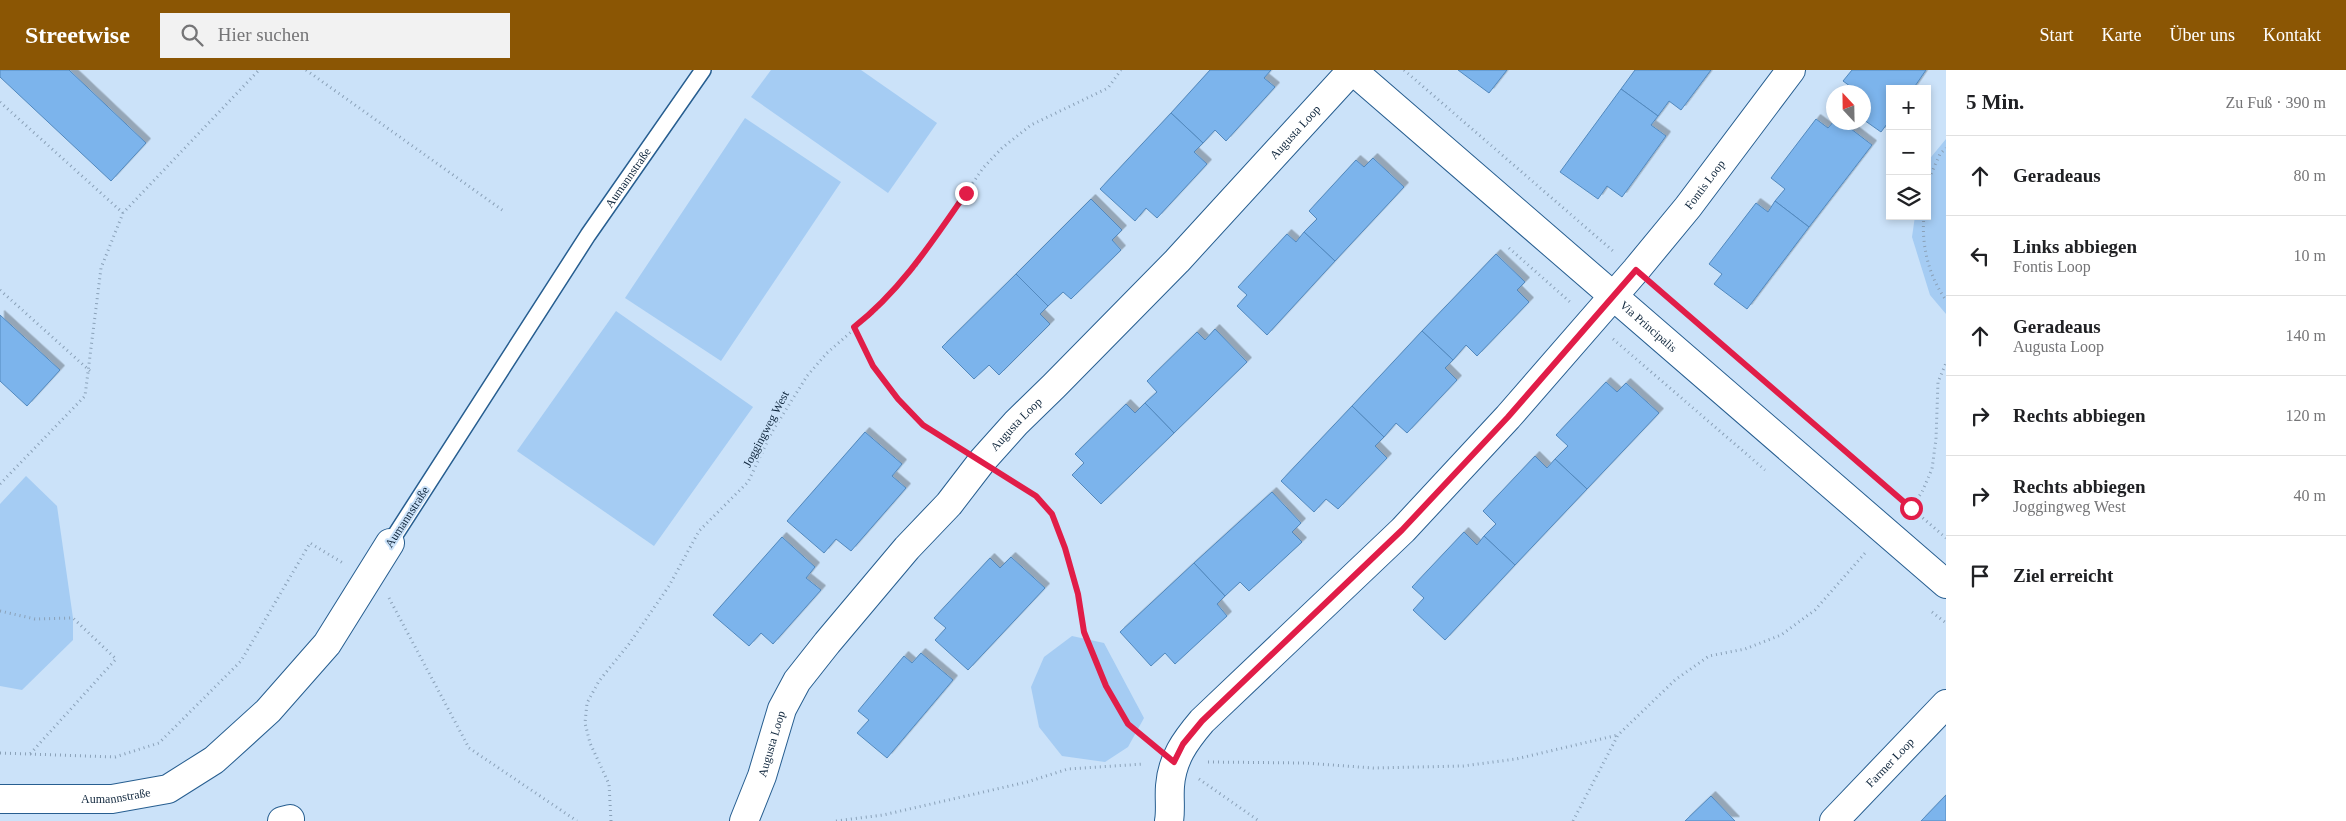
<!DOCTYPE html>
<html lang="de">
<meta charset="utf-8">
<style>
:root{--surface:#fff;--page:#f2f2f2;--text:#202124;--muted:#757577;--line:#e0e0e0;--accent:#8b5604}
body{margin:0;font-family:Georgia,serif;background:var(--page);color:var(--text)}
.controls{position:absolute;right:15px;top:15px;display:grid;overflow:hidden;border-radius:0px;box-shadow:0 2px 8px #0003}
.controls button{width:45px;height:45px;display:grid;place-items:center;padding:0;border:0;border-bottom:1px solid var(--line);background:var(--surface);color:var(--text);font:25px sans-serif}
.compass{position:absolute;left:1826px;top:15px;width:45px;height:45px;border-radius:50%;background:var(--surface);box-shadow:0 2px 8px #0003;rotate:338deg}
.stop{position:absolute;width:15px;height:15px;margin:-11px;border:4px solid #e11d48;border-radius:50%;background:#fff}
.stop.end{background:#e11d48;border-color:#fff;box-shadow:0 1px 5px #0008}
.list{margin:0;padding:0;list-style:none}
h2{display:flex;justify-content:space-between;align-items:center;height:65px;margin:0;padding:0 20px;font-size:21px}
h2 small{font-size:16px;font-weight:400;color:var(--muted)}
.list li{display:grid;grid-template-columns:32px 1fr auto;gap:15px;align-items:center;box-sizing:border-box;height:80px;padding:0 20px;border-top:1px solid var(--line)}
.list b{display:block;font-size:19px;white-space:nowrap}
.list p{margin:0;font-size:16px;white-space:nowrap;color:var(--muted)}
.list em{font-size:16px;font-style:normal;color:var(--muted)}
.icon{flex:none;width:28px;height:28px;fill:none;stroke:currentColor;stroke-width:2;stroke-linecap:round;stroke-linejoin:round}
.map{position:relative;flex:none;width:1946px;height:751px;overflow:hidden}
header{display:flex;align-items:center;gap:30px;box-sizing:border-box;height:70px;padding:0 25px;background:var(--accent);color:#fff}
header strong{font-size:24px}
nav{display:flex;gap:28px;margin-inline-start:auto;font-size:18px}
.search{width:350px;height:45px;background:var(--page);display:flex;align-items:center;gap:12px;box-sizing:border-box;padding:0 18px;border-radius:0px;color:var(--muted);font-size:19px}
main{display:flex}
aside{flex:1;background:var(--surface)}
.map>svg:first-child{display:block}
</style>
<header>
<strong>Streetwise</strong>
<div class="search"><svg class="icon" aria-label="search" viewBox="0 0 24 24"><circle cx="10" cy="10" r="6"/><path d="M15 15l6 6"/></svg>Hier suchen</div>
<nav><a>Start</a><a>Karte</a><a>Über uns</a><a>Kontakt</a></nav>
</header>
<main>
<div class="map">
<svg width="1946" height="751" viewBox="0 0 1946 751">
<defs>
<filter id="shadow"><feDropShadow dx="4.5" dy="-4.5" stdDeviation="0" flood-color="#0004"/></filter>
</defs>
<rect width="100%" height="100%" fill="#cbe2f9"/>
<!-- green -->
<g fill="#a5ccf3">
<path d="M771,0H861L937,53L888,123L751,27Z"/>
<path d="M745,48L841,112L721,291L625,228Z"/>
<path d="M1946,69V244L1930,225L1912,167L1915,146H1927V92Z"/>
<path d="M616,241L753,337L654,476L517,381Z"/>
<path d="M26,406L57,436L73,548V570L22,620L0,616V434Z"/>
<path d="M1072,566L1104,573L1144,648L1128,677L1105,692L1062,686L1039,657L1031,617L1044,587Z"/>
</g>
<!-- building -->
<g fill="#7cb4ec" stroke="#5289be" filter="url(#shadow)">
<path d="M0,0H69L146,73L111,111L0,7Z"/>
<path d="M1210,0H1271L1264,8L1275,17L1226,71L1215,60L1203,73L1171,43Z"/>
<path d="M1458,0H1507L1489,23Z"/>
<path d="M1635,0H1711L1681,40L1669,31L1658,46L1621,19Z"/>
<path d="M1852,0H1926L1913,19H1890V50L1881,62L1864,50V22H1858L1843,11Z"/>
<path d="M1621,19L1658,46L1651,55L1666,66L1622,127L1607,116L1598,129L1560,102Z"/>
<path d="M1171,43L1203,73L1194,82L1207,94L1157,148L1146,138L1135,151L1100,119Z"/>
<path d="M1816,49L1828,58L1834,51L1842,52L1872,75L1809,157L1775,131L1785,119L1771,108Z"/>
<path d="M1373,88L1404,117L1335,191L1304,162L1317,149L1309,141L1356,90L1364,97Z"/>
<path d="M1091,129L1122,160L1112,170L1121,180L1071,229L1063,222L1048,236L1016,204Z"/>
<path d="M1775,131L1809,157L1747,239L1714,214L1722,204L1709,194L1756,133L1768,142Z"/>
<path d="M1304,162L1335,191L1267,265L1237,236L1247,225L1238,217L1287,164L1296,172Z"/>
<path d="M1496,184L1525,212L1517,220L1529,232L1477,286L1466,275L1453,290L1422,261Z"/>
<path d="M1016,204L1048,236L1040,244L1050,254L999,305L989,295L974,309L942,277Z"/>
<path d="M0,245L60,300L27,336L0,311Z"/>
<path d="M1215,259L1247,292L1174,363L1145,333L1157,322L1147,311L1197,262L1205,270Z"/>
<path d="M1422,261L1453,290L1445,298L1457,310L1407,363L1396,353L1384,367L1352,336Z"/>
<path d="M1606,312L1617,322L1626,313L1659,343L1587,419L1555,389L1568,376L1556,365Z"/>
<path d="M1145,333L1174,363L1101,434L1072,405L1084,393L1075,384L1126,334L1135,343Z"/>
<path d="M1352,336L1384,367L1375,376L1387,388L1338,439L1326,429L1314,442L1281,411Z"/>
<path d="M865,362L902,394L892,406L906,418L851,481L836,469L824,483L787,451Z"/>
<path d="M1535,386L1547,398L1555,389L1587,419L1515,495L1484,466L1496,454L1483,441Z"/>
<path d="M1272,422L1301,453L1292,462L1302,472L1249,521L1240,512L1225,526L1194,493Z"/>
<path d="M1464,462L1477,475L1484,466L1515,495L1445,570L1413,540L1424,528L1412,517Z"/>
<path d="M782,467L815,497L806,508L821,520L773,574L761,563L749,576L713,545Z"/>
<path d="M1011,487L1045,518L968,600L935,570L946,558L934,548L990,488L1000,498Z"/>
<path d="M1194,493L1225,526L1217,534L1227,546L1175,594L1165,583L1151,596L1120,562Z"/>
<path d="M921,583L953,610L887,688L857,663L869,650L858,641L904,586L912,593Z"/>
<path d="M1946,725V751H1921Z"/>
<path d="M1711,726L1735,751H1685Z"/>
</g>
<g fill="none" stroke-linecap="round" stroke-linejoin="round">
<!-- service casing -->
<g stroke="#275e90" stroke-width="18">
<g id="service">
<path id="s1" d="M390,473L588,165L703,0"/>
</g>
</g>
<!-- minor casing -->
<g stroke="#275e90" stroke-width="30">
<g id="minor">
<path id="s2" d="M1352,0L1946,514"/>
<path id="s3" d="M0,729H112L168,719L214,690L268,641L327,574L390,473"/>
<path d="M282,751L290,749"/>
<path id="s4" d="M744,751L762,706L782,639L797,611L827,573L907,478L949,434L982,391L1016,353L1054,316L1177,191L1352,0"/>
<path id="s5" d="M1169,751C1171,740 1169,728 1170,716C1172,689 1185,671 1202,651L1403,460L1508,347L1636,200L1688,137L1791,0"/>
<path id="s6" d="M1834,751L1946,634"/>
</g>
</g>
<!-- path -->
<g stroke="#8aa1b8" stroke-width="3" stroke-dasharray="1 4" stroke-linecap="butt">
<path d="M306,0L505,142"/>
<path d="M1404,0L1613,181"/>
<path d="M0,32L123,143"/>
<path d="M1927,113L1940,84L1946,78"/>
<path d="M1924,146C1921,175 1929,207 1946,230"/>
<path d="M1509,178L1570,232"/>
<path d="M1658,219L1946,468"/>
<path d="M0,220L90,301"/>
<path d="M854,257C871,293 891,330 923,355C933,363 945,369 956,375"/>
<path d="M1613,269L1765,400"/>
<path d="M1006,406L1036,426L1051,444L1065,478L1078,523L1084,562L1106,616L1128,654L1153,674"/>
<path d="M0,414L85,326L101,198L123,143L259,0"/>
<path d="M1911,438L1922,422L1932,399L1936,369L1938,312L1946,293"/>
<path d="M389,528L469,678L577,751"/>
<path d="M0,541L35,549L73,548L116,589L30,684"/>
<path d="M1932,542L1946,553"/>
<path d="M0,683L115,687L159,673L241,591L310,473L343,493"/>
<path d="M1208,692L1305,693L1373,698L1463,696L1516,689L1618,665"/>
<path d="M1199,709L1259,751"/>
<path d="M611,751L609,714L590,673L585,653L587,633L599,611L629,574L669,516L699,461L748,412L772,362L807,306L827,283L876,240L916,196L983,98L1002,78L1031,55L1108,18L1121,0"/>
<path d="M836,751L883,745L1027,712L1068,699L1144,694"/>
<path d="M1573,751L1618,665L1675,610L1709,586L1745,579L1781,565L1815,540L1865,483"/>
</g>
<!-- service -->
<use href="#service" stroke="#fff" stroke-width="15"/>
<!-- minor -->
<use href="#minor" stroke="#fff" stroke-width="28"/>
</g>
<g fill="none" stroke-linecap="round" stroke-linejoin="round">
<!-- route -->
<path stroke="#e11d48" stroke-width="6" d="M966,123C932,172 901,220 854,257L873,296L898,329L923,355L1036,426L1052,444L1065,478L1078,524L1084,562L1106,616L1128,654L1174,692L1183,674L1202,651L1402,460L1508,347L1636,200L1911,438"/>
</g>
<g text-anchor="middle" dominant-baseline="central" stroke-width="4" stroke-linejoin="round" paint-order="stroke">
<!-- street labels -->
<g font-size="12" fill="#0f263c" stroke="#cbe2f9">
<text stroke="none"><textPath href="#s4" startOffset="892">Augusta Loop</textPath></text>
<text stroke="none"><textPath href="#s1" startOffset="436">Aumannstraße</textPath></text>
<text stroke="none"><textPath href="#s5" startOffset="845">Fontis Loop</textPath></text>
<text stroke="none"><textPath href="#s2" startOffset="392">Via Principalis</textPath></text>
<text stroke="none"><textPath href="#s4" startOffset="488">Augusta Loop</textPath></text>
<text transform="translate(766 359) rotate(-62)">Joggingweg West</text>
<text transform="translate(407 447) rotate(-57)">Aumannstraße</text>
<text stroke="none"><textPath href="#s4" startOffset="82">Augusta Loop</textPath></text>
<text stroke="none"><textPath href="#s6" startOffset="81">Farmer Loop</textPath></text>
<text stroke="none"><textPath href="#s3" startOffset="116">Aumannstraße</textPath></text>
</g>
</g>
</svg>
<div class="controls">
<button>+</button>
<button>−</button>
<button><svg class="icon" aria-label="layers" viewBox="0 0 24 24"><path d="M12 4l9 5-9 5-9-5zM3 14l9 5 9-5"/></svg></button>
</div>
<svg class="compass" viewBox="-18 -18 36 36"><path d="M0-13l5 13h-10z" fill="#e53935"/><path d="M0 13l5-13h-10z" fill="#757577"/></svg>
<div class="stop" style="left:1911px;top:438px"></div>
<div class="stop end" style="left:966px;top:123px"></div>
</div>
<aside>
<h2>5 Min.<small>Zu Fuß · 390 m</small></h2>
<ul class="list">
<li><svg class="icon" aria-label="ahead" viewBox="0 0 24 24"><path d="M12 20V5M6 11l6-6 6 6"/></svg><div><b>Geradeaus</b></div><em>80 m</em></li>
<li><svg class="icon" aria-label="left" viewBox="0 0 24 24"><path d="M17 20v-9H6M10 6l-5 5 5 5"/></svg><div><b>Links abbiegen</b><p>Fontis Loop</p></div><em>10 m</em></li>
<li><svg class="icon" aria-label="ahead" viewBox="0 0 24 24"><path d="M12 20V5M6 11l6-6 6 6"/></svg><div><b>Geradeaus</b><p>Augusta Loop</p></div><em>140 m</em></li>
<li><svg class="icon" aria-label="right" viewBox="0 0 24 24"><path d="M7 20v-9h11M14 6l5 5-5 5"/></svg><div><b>Rechts abbiegen</b></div><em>120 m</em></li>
<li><svg class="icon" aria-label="right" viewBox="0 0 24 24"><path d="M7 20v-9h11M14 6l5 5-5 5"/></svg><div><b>Rechts abbiegen</b><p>Joggingweg West</p></div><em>40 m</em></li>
<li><svg class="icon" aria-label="arrive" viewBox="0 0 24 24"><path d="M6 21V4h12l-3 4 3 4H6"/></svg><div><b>Ziel erreicht</b></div></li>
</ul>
</aside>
</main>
